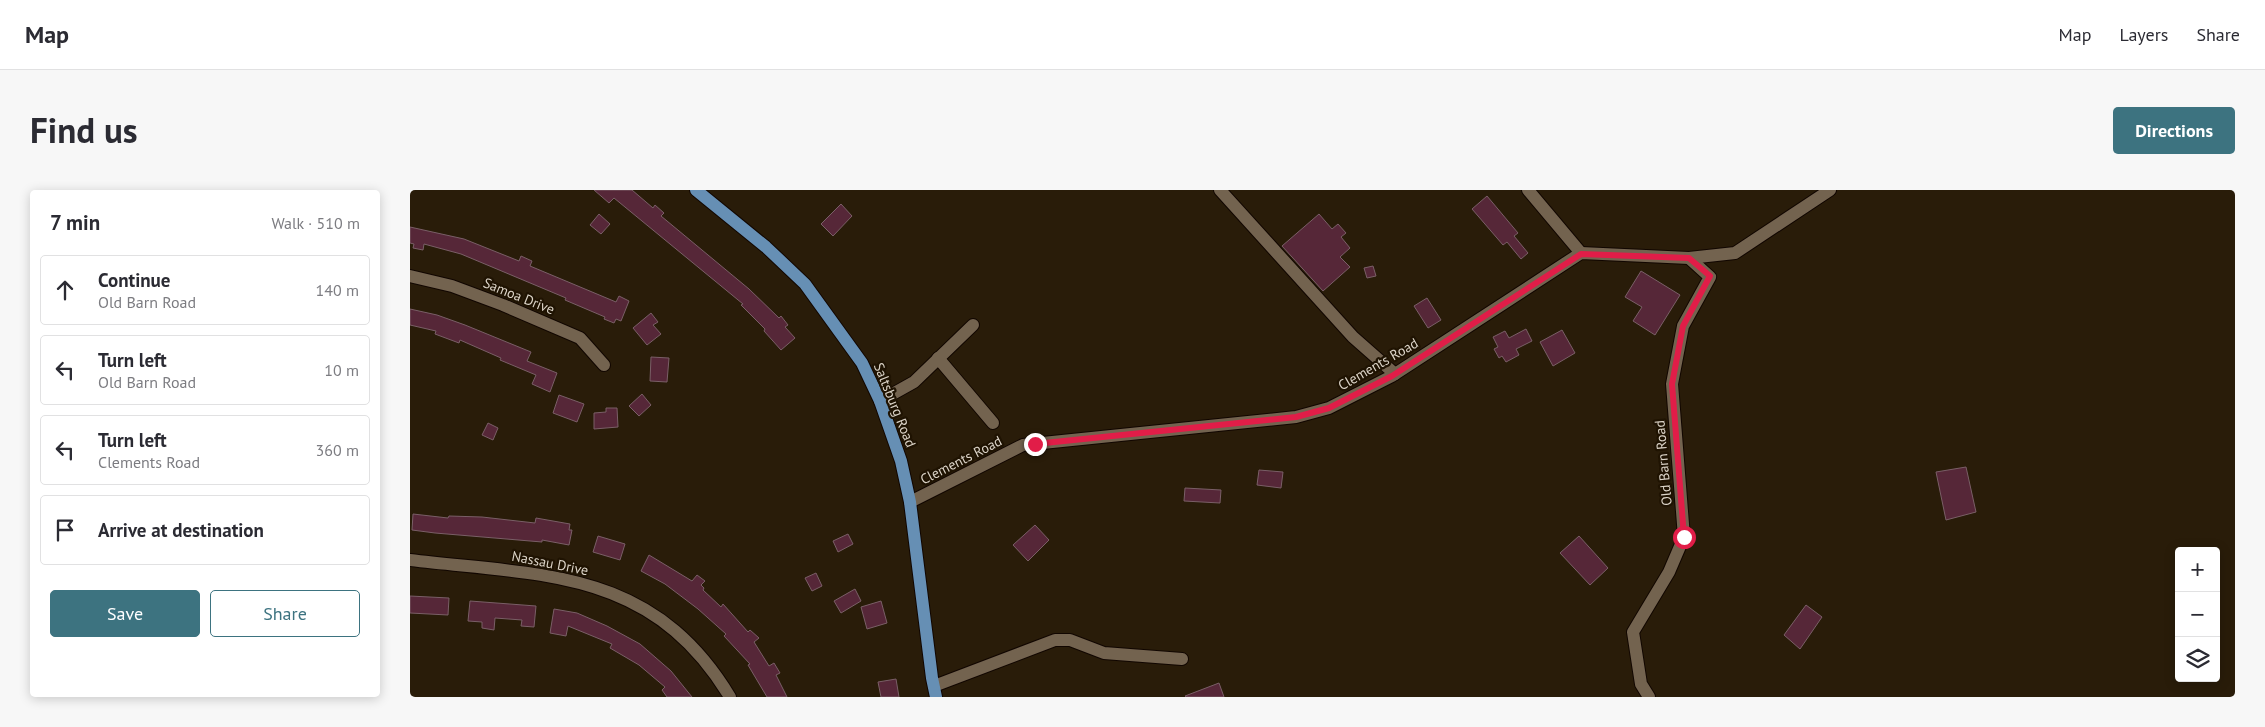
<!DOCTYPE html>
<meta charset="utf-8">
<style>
:root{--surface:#fff;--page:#f7f7f7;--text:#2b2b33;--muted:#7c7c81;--line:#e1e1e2;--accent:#3d7380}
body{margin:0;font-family:"PT Sans",sans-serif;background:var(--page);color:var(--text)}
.controls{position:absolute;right:15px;bottom:15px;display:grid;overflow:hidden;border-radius:5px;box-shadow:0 2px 12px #0003}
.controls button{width:45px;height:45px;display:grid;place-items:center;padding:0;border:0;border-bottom:1px solid var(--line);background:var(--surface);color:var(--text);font:25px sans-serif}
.stop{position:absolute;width:15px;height:15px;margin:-11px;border:4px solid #e11d48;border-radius:50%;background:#fff}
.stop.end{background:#e11d48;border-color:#fff;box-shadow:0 1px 5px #0008}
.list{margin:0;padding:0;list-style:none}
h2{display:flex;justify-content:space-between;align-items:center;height:65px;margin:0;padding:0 20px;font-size:21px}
h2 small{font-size:16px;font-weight:400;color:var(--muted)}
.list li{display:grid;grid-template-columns:32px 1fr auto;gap:15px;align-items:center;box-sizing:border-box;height:70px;margin:0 10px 10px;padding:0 10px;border:1px solid var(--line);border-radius:5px}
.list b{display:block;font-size:19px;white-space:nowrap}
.list p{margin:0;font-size:16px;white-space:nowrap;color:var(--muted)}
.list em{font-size:16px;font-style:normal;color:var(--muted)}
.actions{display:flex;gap:10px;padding:15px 20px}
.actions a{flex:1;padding:11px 0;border:1px solid var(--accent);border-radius:5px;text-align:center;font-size:18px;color:var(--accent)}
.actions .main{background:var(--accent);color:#fff}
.icon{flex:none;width:28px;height:28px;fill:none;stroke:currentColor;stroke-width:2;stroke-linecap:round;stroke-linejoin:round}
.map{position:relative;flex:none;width:1825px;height:507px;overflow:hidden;border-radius:5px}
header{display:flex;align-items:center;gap:30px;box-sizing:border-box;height:70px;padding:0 25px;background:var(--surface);border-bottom:1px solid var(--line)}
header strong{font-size:24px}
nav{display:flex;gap:28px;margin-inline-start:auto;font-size:18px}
.intro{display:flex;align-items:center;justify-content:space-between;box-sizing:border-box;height:120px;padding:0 30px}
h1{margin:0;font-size:35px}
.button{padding:12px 22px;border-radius:5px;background:var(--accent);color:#fff;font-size:18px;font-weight:700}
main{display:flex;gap:30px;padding:0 30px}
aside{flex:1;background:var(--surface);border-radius:5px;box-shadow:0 2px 12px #0003}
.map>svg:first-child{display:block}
</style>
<header>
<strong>Map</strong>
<nav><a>Map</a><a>Layers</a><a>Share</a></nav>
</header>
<div class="intro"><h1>Find us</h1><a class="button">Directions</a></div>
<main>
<aside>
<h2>7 min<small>Walk · 510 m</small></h2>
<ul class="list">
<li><svg class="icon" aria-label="ahead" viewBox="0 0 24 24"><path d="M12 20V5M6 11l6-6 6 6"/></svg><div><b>Continue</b><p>Old Barn Road</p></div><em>140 m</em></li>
<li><svg class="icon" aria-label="left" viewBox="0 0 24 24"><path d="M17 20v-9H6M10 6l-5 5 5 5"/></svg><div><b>Turn left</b><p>Old Barn Road</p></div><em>10 m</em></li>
<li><svg class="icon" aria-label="left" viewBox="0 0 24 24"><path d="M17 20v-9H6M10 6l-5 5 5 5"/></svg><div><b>Turn left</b><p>Clements Road</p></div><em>360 m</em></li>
<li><svg class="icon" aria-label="arrive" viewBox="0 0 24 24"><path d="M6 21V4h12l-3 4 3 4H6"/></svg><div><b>Arrive at destination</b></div></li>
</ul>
<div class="actions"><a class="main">Save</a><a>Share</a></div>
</aside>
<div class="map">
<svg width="1825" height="507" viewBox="0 0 1825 507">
<rect width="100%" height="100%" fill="#291c09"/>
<!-- building -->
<g fill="#562738" stroke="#7a5f67">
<path d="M184,0H222L243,18L245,15L254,23L251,26L339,99L369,128L371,126L378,135L375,137L385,148L371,160L354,141L355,139L331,115L333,114L204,8L199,13Z"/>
<path d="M1077,6L1108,43L1104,46L1118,63L1111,69L1097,52L1093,55L1062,19Z"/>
<path d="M431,14L442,26L423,46L411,34Z"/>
<path d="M189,24L200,34L191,44L180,35Z"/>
<path d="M909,24L922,39L928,34L936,43L931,47L940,58L930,67L940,77L913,101L872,56Z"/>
<path d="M0,37L54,49L109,71L111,66L122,71L120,76L206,112L209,106L219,111L211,131L206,129L204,133L194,129L195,127L155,110L156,108L51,64L14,54L13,60L3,58L4,54L0,53Z"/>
<path d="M963,76L966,86L957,88L954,78Z"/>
<path d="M1231,81L1270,105L1245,145L1223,131L1232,117L1215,107Z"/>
<path d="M1017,108L1031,130L1018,138L1004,116Z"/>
<path d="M0,119L27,125L55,135L121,162L117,171L147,183L140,202L122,194L126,185L90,170L91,168L50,150L49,153L25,144L26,141L0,135Z"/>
<path d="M241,123L248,132L243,135L251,144L237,155L223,138Z"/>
<path d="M1116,139L1122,151L1106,159L1109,165L1096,172L1092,166L1089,168L1084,159L1088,157L1083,147L1095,141L1099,148Z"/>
<path d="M1152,140L1165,163L1143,176L1130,152Z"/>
<path d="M241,167L259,168L257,192L240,191Z"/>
<path d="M232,204L241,215L229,226L219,216Z"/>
<path d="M149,205L174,214L167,232L143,223Z"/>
<path d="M196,218H207L208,237L184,239V223L196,222Z"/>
<path d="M78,233L88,238L83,250L72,245Z"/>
<path d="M1556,277L1566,322L1536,330L1526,282Z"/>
<path d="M849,280L873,282L871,298L847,295Z"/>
<path d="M775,298L811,300L810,313L774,311Z"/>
<path d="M3,324L38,328L39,326L72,327L125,333L126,328L160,334L159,340H162L159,355L132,350V352L25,343L2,340Z"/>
<path d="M625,335L639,350L618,371L603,355Z"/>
<path d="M438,344L443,354L428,362L423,351Z"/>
<path d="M188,346L215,354L210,370L183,362Z"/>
<path d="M1169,346L1198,378L1180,395L1150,363Z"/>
<path d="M239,365L282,391L287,385L295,391L291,395L294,398L293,400L311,417L313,414L338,442L340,440L349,448L344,452L359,476L364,473L370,483L366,485L377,507H357L338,475L340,474L314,446L316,444L288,419L255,394L231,381Z"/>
<path d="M406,383L412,396L402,401L395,388Z"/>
<path d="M445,399L451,411L431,423L424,411Z"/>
<path d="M0,406L39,408L38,425L0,423Z"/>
<path d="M60,411L126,416L124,437L111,436L112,430L85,428L84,440L72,438V432L58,431Z"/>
<path d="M471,411L477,433L457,439L451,417Z"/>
<path d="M1396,415L1412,427L1390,459L1374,445Z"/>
<path d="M144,419L167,423L197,436L230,454L261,481L282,507H257L252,500L255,497L229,475L200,458L202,454L158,436L156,446L140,443Z"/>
<path d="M486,489L489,507H471L468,492Z"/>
<path d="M809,493L814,507H776L775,506Z"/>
</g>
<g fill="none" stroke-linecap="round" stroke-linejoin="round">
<!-- minor casing -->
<g stroke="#110600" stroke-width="14">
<g id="minor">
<path d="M810,0L943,147L985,184"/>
<path d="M1118,0L1171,63"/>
<path d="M0,86L42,96L93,115L170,148L194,175"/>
<path d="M528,168L583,233"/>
<path d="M470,211L504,192L563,135"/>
<path d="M500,312L613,255L886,227L919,218L982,186L1171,63L1279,68L1325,63L1420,0"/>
<path d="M0,370C133,386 242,378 320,507"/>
<path d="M524,496L645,450H660L694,463L772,469"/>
<path d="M1239,507L1231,494L1223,442L1259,382L1274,347L1262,194L1273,136L1300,87L1279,68"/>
</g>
</g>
<!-- major casing -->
<g stroke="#110600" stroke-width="14">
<path id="major" d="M286,0L356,57L395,94L452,173L470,211L491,271L500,312L522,488L526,507"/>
</g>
<!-- minor -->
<use href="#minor" stroke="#73634f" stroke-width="12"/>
<!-- major -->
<use href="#major" stroke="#668fb4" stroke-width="12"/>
</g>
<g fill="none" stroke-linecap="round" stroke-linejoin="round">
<!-- route -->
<path stroke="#e11d48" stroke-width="6" d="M625,254L886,227L919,218L982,186L1171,64L1279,68L1300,86L1273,136L1262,194L1274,347"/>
</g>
<g text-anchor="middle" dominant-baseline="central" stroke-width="4.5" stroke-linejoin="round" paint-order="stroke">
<!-- street labels -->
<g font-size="14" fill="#dcd4c8" stroke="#1f1302">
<text transform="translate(109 106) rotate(22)">Samoa Drive</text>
<text transform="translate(968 174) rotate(-30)">Clements Road</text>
<text transform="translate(485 215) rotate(68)">Saltsburg Road</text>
<text transform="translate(551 270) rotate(-27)">Clements Road</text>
<text transform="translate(1253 273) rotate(-95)">Old Barn Road</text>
<text transform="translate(140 373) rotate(11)">Nassau Drive</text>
</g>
</g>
</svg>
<div class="controls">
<button>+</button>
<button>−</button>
<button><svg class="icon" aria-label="layers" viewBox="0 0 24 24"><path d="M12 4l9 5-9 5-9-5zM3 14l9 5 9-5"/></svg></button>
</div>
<div class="stop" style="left:1274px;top:347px"></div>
<div class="stop end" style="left:625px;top:254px"></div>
</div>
</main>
